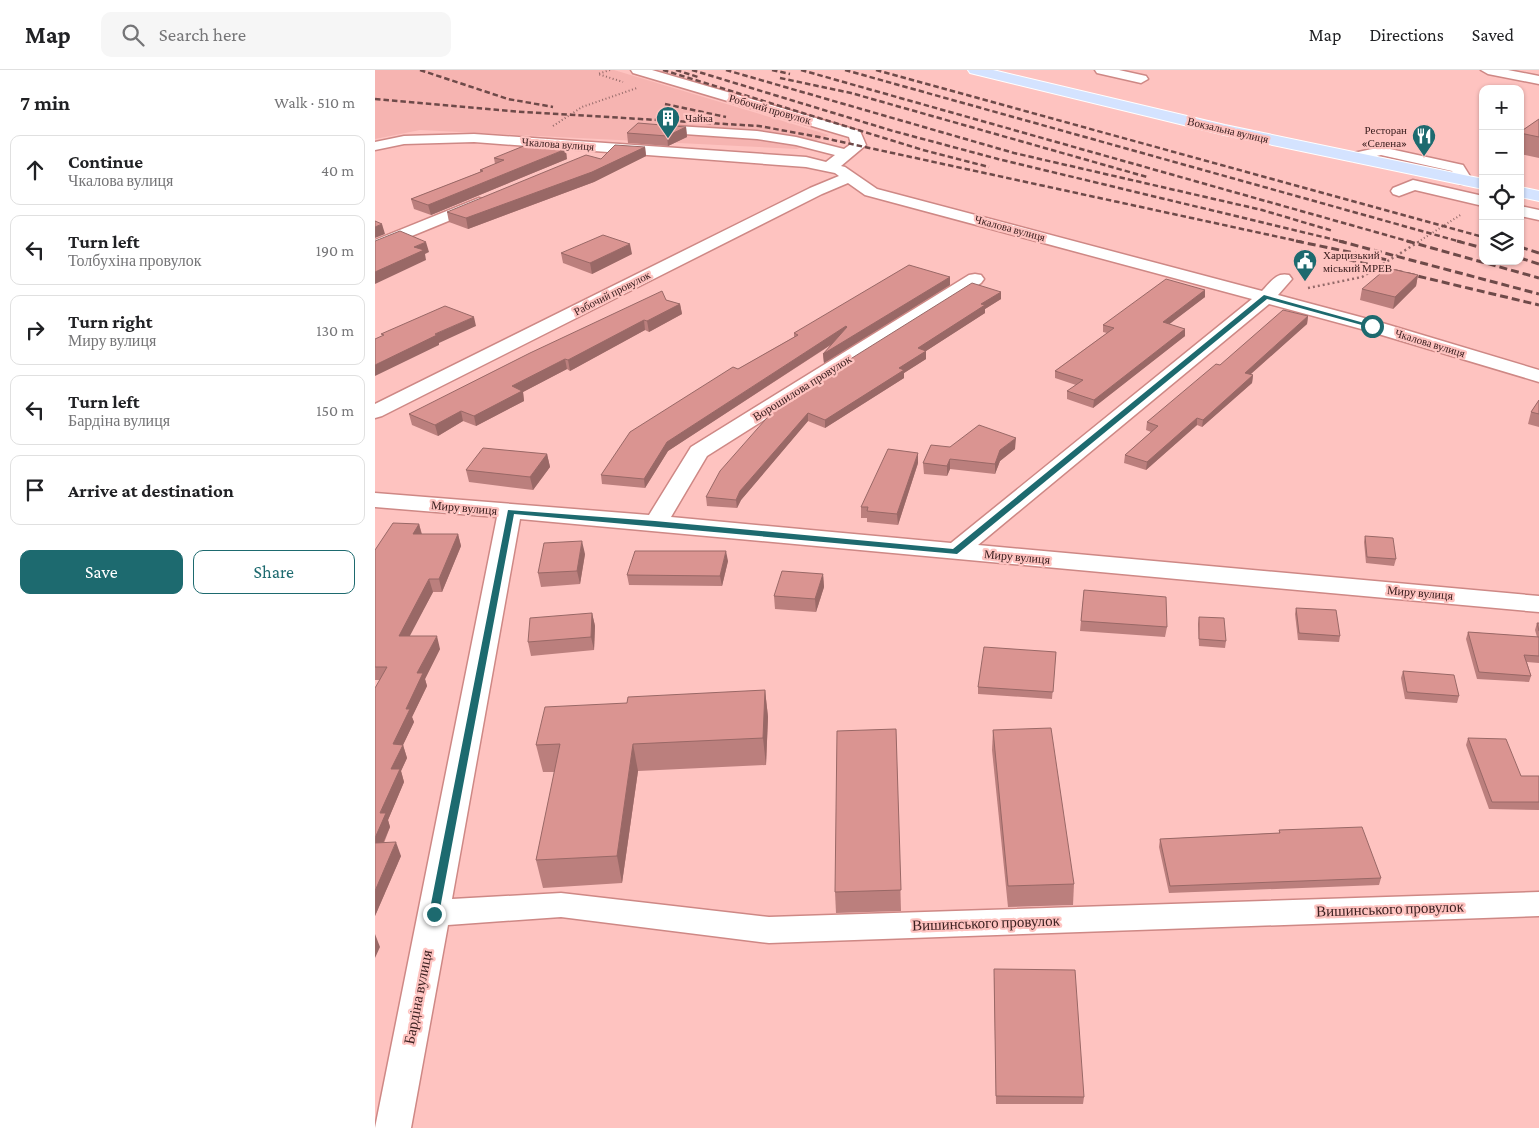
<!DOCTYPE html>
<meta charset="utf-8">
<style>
:root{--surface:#fff;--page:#f6f6f6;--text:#202124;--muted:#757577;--line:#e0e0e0;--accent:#1d6a6f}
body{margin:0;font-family:"Crimson Pro",serif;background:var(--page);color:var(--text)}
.controls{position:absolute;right:15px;top:15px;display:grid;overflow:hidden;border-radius:10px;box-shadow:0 1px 4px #0004}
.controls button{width:45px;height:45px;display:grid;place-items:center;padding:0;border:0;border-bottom:1px solid var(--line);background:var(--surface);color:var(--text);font:25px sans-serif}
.stop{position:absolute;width:15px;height:15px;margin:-11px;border:4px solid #1d6a6f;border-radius:50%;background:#fff}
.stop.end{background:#1d6a6f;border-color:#fff;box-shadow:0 1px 5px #0008}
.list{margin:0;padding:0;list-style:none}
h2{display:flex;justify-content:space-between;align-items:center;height:65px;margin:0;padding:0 20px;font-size:21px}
h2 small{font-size:16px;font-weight:400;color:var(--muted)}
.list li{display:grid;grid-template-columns:32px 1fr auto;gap:15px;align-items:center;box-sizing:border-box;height:70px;margin:0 10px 10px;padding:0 10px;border:1px solid var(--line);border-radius:10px}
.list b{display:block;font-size:19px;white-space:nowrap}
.list p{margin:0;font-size:16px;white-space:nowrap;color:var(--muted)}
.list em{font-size:16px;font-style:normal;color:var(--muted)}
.actions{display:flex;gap:10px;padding:15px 20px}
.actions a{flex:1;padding:11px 0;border:1px solid var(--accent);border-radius:10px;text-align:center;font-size:18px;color:var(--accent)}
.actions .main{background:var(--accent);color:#fff}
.icon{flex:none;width:28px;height:28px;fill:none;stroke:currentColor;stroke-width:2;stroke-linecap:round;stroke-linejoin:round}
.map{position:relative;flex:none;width:1164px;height:1058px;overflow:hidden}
header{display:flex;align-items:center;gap:30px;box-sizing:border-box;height:70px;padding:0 25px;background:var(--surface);border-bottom:1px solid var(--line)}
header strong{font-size:24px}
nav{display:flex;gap:28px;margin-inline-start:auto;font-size:18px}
.search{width:350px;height:45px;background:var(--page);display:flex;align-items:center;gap:12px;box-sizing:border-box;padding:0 18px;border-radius:10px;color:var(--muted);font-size:19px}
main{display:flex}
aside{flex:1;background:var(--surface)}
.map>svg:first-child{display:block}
</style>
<header>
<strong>Map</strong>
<div class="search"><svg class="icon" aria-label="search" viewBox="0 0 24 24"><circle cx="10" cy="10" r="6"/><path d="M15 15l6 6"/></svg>Search here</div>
<nav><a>Map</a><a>Directions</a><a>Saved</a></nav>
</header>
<main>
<aside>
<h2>7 min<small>Walk · 510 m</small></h2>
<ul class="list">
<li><svg class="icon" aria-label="ahead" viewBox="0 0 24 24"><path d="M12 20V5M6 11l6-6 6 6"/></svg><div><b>Continue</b><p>Чкалова вулиця</p></div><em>40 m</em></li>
<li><svg class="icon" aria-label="left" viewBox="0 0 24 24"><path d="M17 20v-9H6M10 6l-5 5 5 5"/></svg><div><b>Turn left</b><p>Толбухіна провулок</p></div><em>190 m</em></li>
<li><svg class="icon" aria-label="right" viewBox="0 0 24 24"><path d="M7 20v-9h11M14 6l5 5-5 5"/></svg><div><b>Turn right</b><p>Миру вулиця</p></div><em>130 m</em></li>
<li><svg class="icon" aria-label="left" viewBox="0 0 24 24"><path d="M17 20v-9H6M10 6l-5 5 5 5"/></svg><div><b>Turn left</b><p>Бардіна вулиця</p></div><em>150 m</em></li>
<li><svg class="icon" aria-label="arrive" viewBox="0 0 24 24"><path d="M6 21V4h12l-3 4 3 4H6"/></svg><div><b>Arrive at destination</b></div></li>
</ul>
<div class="actions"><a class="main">Save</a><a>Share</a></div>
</aside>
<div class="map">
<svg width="1164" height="1058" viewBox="0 0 1164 1058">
<rect width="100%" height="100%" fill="#fec3c0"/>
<!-- built -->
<path fill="#f6b4b1" d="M0,0H239L454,65L422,79L45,60L0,69Z"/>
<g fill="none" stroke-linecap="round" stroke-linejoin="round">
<!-- minor casing -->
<g stroke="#ce8885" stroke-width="3">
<g id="minor">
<path d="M256,0H277L485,61L491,75L466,96L470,97L502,119L887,221C896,212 901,202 914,205L917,209L903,225L1004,252L1164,300V312L990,260L894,234L603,475L1164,526V542L145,449L77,829L186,823L394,847L1164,822V846L394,873L186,847L73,855L36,1058H0L122,447L0,437V423L274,445L316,377L594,205L600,204L606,205L609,209L606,213L332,386L296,447L576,473L877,229L490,125L473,113L447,124L7,346L0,348V334L435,118L464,106L460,103L431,97L99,72L29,74L0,80V72L29,66L99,64L431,87L451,92L460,85L421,75L382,69L280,62L278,59L280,56L285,55L382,61L421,67L469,79L476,74L474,67L258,3Z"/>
<path d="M720,0H744L771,6L773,9L766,13L722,3Z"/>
<path d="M1106,0H1133L1164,6V14L1113,4Z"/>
<path d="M1006,77L1088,95L1098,111L1095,114H1085L1077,101L1006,85L979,91L974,90L972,87L974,84Z"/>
<path d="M1038,110L1108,126V136L1040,120L1024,126L1018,124L1016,121L1018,118Z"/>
<path d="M104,128L110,130L112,133L110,136L0,181V170Z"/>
<path d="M1145,136L1164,140V150L1145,146Z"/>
</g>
</g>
<!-- major casing -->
<g stroke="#fff" stroke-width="2">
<g id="major">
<path d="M593,0H618L850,55L1108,109V119L850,65L595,3Z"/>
<path d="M1145,117L1164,121V131L1145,127Z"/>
</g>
</g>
<!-- path-far1 -->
<g stroke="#946a69" stroke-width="2" stroke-dasharray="1 2.5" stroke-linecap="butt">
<path d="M235,0L223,4L248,12"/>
<path d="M178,56L207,37L262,18"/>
<path d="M1043,172L1087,144"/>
</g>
<!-- path -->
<path stroke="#946a69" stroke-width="2.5" stroke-dasharray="2 3" stroke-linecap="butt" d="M933,218L987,207L1045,171"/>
<!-- minor -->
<use href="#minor" fill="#fff" fill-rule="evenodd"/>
<!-- major -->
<use href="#major" fill="#d4e3ff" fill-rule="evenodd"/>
<!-- rail-far1 -->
<g stroke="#6e4a49" stroke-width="2.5" stroke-dasharray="5.5 3" stroke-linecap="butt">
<path d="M45,0L133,29L178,37"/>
<path d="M288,0L548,80L614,97"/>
<path d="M301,0L323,7"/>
<path d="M317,0L518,61L623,89L969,172"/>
<path d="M351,0L639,83L887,140L958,161"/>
<path d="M397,0L415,4"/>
<path d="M426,0L1036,172"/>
<path d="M470,0L1086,172"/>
<path d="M501,0L1108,167"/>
<path d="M405,8L476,23L772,107"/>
<path d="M0,29L148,42L384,56L444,67L927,172"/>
<path d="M290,34L351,47"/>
</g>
<!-- rail -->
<g stroke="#6e4a49" stroke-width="3" stroke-dasharray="8 4" stroke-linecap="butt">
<path d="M921,171L1013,190"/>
<path d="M964,171L1164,224"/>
<path d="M1032,171L1164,208"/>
<path d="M1082,171L1108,178"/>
<path d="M1145,177L1164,183"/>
<path d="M950,184L1164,235"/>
<path d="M1145,188L1164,194"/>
</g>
</g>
<!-- wall -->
<g fill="#bb7f7d">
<path d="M1164,49V88L1145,84V62Z"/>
<path d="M311,57L312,67L293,76L253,73L252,63Z"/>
<path d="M270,77L271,86L219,112L93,159L74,152L72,142L226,89Z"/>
<path d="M119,88L192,89L56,145L39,139L36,129L105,102V100L120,94Z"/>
<path d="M186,183L257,184L217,204L188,193Z"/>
<path d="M1043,205L1041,216L1018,239L985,230L987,219Z"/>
<path d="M575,207V215L449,293L448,284L459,273L293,381L270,418L227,414L226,405L363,299L419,267V263Z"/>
<path d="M830,220V227L794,254L810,259V266L718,338L692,329V321L701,315L680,308V301L732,263L728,262V255Z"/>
<path d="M626,222V229L610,239V243L551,281V289L529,303V308L450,358L433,351L366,430L362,438L332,436L331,427L405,333Z"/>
<path d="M291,230L305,234L307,244L274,262L270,260L195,301L192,299L148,322L149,331L101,356L88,351L63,366L37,355L34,344Z"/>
<path d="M933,246L932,254L876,304L878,305L877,313L827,357L822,355L771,400L749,393L750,385L776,362L771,360L772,352L845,295Z"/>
<path d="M1164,330V357L1153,354L1156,342Z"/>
<path d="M575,377L640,379L625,391L620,404L575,399L572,406L549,404L548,393Z"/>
<path d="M172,384L175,397L158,420L94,412L91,400Z"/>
<path d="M543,393L523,455L492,452V448H486V437Z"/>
<path d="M44,454L47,464H83L86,476L67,522H58L34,566L65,579L50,609L52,616L37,647L39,652L28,675L32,688L26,701L29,712L13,750L15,757L9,773L26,786L0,846L4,610H0V480Z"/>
<path d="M990,466L1021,489L1019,496L991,493L989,472Z"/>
<path d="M210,484L205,514L166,517L163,503Z"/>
<path d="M353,491L347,516L254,515L252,505Z"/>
<path d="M448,504L449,517L441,542L400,539L399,526Z"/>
<path d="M709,520L792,557L790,567L705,561Z"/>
<path d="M921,538L965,566L964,572L923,570L920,544Z"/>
<path d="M217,543L220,556L219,580L156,586L153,572Z"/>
<path d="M824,547L851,571L850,578L824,576L823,554Z"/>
<path d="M1162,553H1164V593L1152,592L1156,606L1154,612L1102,609L1091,569L1093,562L1162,567L1160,560Z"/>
<path d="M681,582L677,629L603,624V617Z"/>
<path d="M1028,601L1084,626L1082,633L1030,629L1026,608Z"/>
<path d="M390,620L393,647L391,695L263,701L247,813L168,818L161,790L180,702H168L161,675L252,633Z"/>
<path d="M521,659L526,841L461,843L460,822Z"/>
<path d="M618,660L699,814L698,835L633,837L617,680Z"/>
<path d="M1093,668L1146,706H1164V740L1114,739L1091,675Z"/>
<path d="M904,760L1006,808L1004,815L794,823L784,777L785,769L904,763Z"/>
<path d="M619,907L709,1027L708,1034H621Z"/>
</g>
<!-- shaded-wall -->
<g fill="#996866">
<path d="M311,57L312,67L293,76L292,66Z"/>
<path d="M270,77L271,86L219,112L93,159L91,148Z"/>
<path d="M191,79L192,89L56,145L53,135Z"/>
<path d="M7,154L10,164L0,168V157Z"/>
<path d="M51,172L54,182L50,184L51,190L0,214V202L39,177Z"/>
<path d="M255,174L257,184L217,204L215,193Z"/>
<path d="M1043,205L1041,216L1018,239L1020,227Z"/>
<path d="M575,207V215L449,293L448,284Z"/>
<path d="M830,220V227L788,259V252Z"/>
<path d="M626,222V229L610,239V243L551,281V289L529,303V308L450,358V350L524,298L543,278L606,234Z"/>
<path d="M305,234L307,244L274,262L272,251Z"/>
<path d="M933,246L932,254L869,310L870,303Z"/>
<path d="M99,247L101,256L64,273V275L0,306V295L60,264Z"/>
<path d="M269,250L270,260L195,301L193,290Z"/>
<path d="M471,256L472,264L293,381L270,418L269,409L292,372Z"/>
<path d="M810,259V266L718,338L719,330Z"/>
<path d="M190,289L192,299L148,322L149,331L101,356L99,346L137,316Z"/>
<path d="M878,305L877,313L827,357L828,350Z"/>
<path d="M86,341L88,351L63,366L60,355Z"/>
<path d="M433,343V351L366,430L362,438L361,430L365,421Z"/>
<path d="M822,348V355L771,400L772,392Z"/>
<path d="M641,368L640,379L625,391L620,404V394L625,380Z"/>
<path d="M543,383V393L523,455L522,444Z"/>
<path d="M172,384L175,397L158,420L155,407Z"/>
<path d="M575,389V399L572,406V396Z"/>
<path d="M44,454L47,466L38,464Z"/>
<path d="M83,464L86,476L67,522L64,509Z"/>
<path d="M207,471L210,484L205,514L202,501Z"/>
<path d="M351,481L353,491L347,516L345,506Z"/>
<path d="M448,504L449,517L441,542L440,529Z"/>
<path d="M54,509L58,522L28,579L24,566Z"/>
<path d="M217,543L220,556L219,580L216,567Z"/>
<path d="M62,566L65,579L50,609L52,616L37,647L39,652L28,675L32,688L26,701L29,712L13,750L15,757L2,787L0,779V768L16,699L18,674L42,603Z"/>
<path d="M390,620L393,647L391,695L388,668Z"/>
<path d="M258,674L263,701L247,813L242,786Z"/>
<path d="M21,772L26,786L0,846V821Z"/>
<path d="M0,864L5,877L0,888Z"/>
</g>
<!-- building -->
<g fill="#da9491" stroke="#996866">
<path d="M1164,49V67L1145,63V62Z"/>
<path d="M263,53L311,57L292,66L252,63Z"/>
<path d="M161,71L191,79L53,135L36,129L108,101L105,100L129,90L119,88Z"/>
<path d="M240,75L270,77L217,102L91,148L72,142L211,85L226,89Z"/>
<path d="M0,151L7,154L0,157Z"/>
<path d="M25,161L51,172L39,177L49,180L0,202V171Z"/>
<path d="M228,165L255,174L215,193L186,183Z"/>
<path d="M534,195L575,207L448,284L472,257L471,256L292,372L269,409L226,405L255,362L358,297L363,299L423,265L419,263Z"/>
<path d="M1012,198L1043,205L1020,227L987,219Z"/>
<path d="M791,209L830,220L788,252L810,259L719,330L692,321L708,310L680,301L739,258L728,255Z"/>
<path d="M597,213L626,222L606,234L610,235L543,278L551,281L524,298L529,300L450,350L433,343L365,421L361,430L331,427L345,401L405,333Z"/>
<path d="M287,221L291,230L305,234L272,251L269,250L193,290L190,289L137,316L147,321L99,346L86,341L60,355L34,344L155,283Z"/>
<path d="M70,236L99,247L60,264L62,265L0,295V269L9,265L6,264Z"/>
<path d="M908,240L933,246L870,303L878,305L828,350L822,348L772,392L750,385L783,356L772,352L841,294L845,295Z"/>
<path d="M1164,330V344L1156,342Z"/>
<path d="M604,355L641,368L625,380L620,394L575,389L572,396L548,393L556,375L575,377Z"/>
<path d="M108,378L172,384L155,407L91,400Z"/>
<path d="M513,379L543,383L522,444L492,441L493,437H486Z"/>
<path d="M18,453L44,454L38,464H83L64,509H54L24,566H62L42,603H48L31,639H35L18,674L28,675L16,699H25L5,743H11L0,768V618L12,597H0V480Z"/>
<path d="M990,466L1018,468L1021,489L992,487Z"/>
<path d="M207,471L202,501L163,503L169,473Z"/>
<path d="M260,481H351L345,506L252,505Z"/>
<path d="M407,501L448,504L440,529L399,526Z"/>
<path d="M709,520L791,527L792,557L706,551Z"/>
<path d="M921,538L961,540L965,566L924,563Z"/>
<path d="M217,543L216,567L153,572L155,548Z"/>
<path d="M824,547L849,548L851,571L824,569Z"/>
<path d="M1162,553H1164V561Z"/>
<path d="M1093,562L1164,567V586L1149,585L1156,606L1104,602Z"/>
<path d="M609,577L681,582L678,622L603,617Z"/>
<path d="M1028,601L1079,605L1084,626L1032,622Z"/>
<path d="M390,620L388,668L258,674L242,786L161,790L185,674L161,675L170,637L252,633L253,627Z"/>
<path d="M676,658L699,814L633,816L618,660Z"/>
<path d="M521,659L526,820L460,822L462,661Z"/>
<path d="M1093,668L1131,669L1146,706H1164V732H1117Z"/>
<path d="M987,757L1006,808L795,816L785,769L905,763L904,760Z"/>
<path d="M21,772L0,821V773Z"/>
<path d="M619,899L700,900L709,1027L621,1026Z"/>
</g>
<!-- route -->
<path fill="#1d6a6f" d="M889,225L1000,256L994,257L892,229L582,484L139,444L64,844L62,846H55L54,844L133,440L280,451L578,479Z"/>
<!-- icons -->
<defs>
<g id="building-pin" transform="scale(1.25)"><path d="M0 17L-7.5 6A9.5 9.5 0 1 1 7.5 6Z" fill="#1d6a6f" stroke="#fec3c0"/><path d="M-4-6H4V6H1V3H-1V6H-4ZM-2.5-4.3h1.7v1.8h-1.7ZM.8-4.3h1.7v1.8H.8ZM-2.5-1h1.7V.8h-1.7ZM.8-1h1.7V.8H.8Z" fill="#fff"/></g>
<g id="restaurant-pin" transform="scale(1.25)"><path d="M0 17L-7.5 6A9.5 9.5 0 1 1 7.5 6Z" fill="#1d6a6f" stroke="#fec3c0"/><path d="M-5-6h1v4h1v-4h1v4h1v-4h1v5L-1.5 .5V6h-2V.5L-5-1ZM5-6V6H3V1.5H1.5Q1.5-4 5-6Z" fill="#fff"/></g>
<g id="civic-pin" transform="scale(1.25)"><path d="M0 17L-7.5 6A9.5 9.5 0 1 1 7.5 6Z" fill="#1d6a6f" stroke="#fec3c0"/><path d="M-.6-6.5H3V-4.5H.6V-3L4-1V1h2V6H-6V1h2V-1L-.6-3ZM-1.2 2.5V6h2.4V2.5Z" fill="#fff"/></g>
</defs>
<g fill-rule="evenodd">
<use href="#building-pin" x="293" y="48"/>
<use href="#restaurant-pin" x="1049" y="66"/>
<use href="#civic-pin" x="930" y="191"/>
</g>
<g text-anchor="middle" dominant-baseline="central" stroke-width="4.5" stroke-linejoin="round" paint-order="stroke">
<!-- far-street labels -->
<g font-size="11" fill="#3c2020" stroke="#fec3c0">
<text transform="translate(395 39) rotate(16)">Робочий провулок</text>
<text transform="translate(853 60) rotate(13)">Вокзальна вулиця</text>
<text transform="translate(183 74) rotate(4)">Чкалова вулиця</text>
<text transform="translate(635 158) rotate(15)">Чкалова вулиця</text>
<text transform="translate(237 223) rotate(-27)">Рабочий провулок</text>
<text transform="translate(1055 273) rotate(17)">Чкалова вулиця</text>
</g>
<!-- far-poi labels -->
<g font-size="11" fill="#3c2020" stroke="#fec3c0" text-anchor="start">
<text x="310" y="48">Чайка</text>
<text x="1032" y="60" text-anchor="end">Ресторан<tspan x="1032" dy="13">«Селена»</tspan></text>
<text x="948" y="185">Харцизький<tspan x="948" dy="13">міський МРЕВ</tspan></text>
</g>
<!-- street labels -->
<g font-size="12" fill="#3c2020" stroke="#fec3c0">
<text transform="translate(427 318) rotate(-32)">Ворошилова провулок</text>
<text transform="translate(89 438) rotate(5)">Миру вулиця</text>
<text transform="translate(642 487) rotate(5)">Миру вулиця</text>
<text transform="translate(1045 523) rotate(5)">Миру вулиця</text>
</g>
<!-- near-street labels -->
<g font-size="15" fill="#3c2020" stroke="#fec3c0">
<text transform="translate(1015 839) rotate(-2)">Вишинського провулок</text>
<text transform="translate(611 853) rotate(-2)">Вишинського провулок</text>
<text transform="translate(43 927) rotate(-79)">Бардіна вулиця</text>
</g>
</g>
</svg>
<div class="controls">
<button>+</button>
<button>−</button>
<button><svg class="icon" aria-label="locate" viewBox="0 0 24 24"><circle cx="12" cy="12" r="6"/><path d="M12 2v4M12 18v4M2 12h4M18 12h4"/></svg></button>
<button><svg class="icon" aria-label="layers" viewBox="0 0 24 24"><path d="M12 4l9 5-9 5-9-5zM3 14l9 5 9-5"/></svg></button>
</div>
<div class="stop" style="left:997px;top:256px"></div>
<div class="stop end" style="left:59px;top:844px"></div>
</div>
</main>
